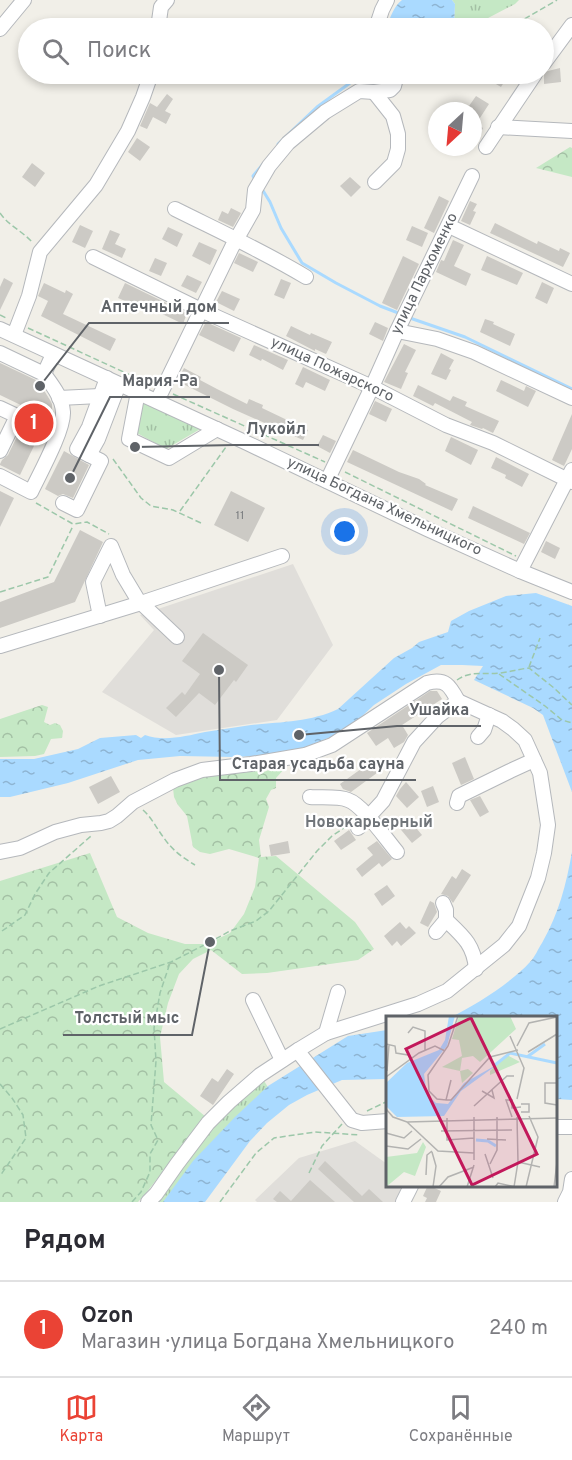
<!DOCTYPE html>
<html lang="ru">
<meta charset="utf-8">
<style>
:root{--surface:#fff;--page:#f2f2f3;--text:#2b2b33;--muted:#7c7c81;--line:#e1e1e2;--accent:#ea4335}
body{margin:0;font-family:Overpass,sans-serif;background:var(--page);color:var(--text)}
.compass{position:absolute;left:428px;top:102px;width:54px;height:54px;border-radius:50%;background:var(--surface);box-shadow:0 3px 9px #0003;rotate:206deg}
.you{position:absolute;left:345px;top:532px;width:21px;height:21px;margin:-15px;border:4px solid #fff;border-radius:50%;background:#1a73e8;box-shadow:0 0 0 9px #1a73e833}
.badge{display:grid;place-items:center;width:39px;height:39px;border-radius:50%;background:var(--accent);color:#fff;font-size:20px;font-weight:700}
.pin{position:absolute;translate:-50% -50%;border:3px solid #fff;box-shadow:0 2px 6px #0006}
.list{margin:0;padding:0;list-style:none}
h2{display:flex;justify-content:space-between;align-items:center;height:78px;margin:0;padding:0 24px;font-size:26px}
h2 small{font-size:20px;font-weight:400;color:var(--muted)}
.list li{display:grid;grid-template-columns:39px 1fr auto;gap:18px;align-items:center;box-sizing:border-box;height:96px;padding:0 24px;border-top:2px solid var(--line)}
.list b{display:block;font-size:22px;white-space:nowrap}
.list p{margin:0;font-size:20px;white-space:nowrap;color:var(--muted)}
.list em{font-size:20px;font-style:normal;color:var(--muted)}
.icon{flex:none;width:33px;height:33px;fill:none;stroke:currentColor;stroke-width:2;stroke-linecap:round;stroke-linejoin:round}
.map{position:relative;flex:none;width:572px;height:1202px;overflow:hidden}
.search{position:absolute;background:var(--surface);box-shadow:0 3px 9px #0003;left:18px;right:18px;top:18px;height:66px;display:flex;align-items:center;gap:15px;box-sizing:border-box;padding:0 21px;border-radius:33px;color:var(--muted);font-size:22px}
.sheet{height:174px;background:var(--surface)}
nav{display:flex;justify-content:space-around;align-items:center;box-sizing:border-box;height:84px;border-top:2px solid var(--line);background:var(--surface);font-size:16px;color:var(--muted)}
nav a{display:grid;justify-items:center;gap:3px}
nav .on{color:var(--accent)}
.map>svg:first-child{display:block}
</style>
<div class="map">
<svg width="572" height="1202" viewBox="0 0 572 1202">
<defs>
<pattern id="grass-tufts" width="24" height="20" patternUnits="userSpaceOnUse" patternTransform="scale(1.5)"><rect width="24" height="20" fill="#c5e8c5"/><path d="M3 7l-1-3M5 7V3M7 7l1-3M15 17l-1-3M17 17v-4M19 17l1-3" fill="none" stroke="#a3c0a4"/></pattern>
<pattern id="forest-crowns" width="20" height="18" patternUnits="userSpaceOnUse" patternTransform="scale(1.5)"><rect width="20" height="18" fill="#c5e8c5"/><path d="M2 6a3 3 0 1 1 6 0M12 15a3 3 0 1 1 6 0" fill="none" stroke="#a3c0a4"/></pattern>
<pattern id="water-ripples" width="26" height="14" patternUnits="userSpaceOnUse" patternTransform="scale(1.5)"><rect width="26" height="14" fill="#aadaff"/><path d="M2 4q2-2 4 0t4 0M15 11q2-2 4 0t4 0" fill="none" stroke="#8eb4d2"/></pattern>
</defs>
<rect width="100%" height="100%" fill="#f1efe8"/>
<!-- industrial -->
<g fill="#e0deda">
<path d="M293,564L333,645L277,720L176,735L102,692L154,630L140,615Z"/>
<path d="M355,1141L387,1164L388,1186H408L400,1202H257L255,1200L299,1158Z"/>
</g>
<!-- grass -->
<g fill="url(#grass-tufts)">
<path d="M452,0H519L515,4L469,28H454L455,4Z"/>
<path d="M139,398L202,428L166,449L135,432Z"/>
<path d="M263,1079L269,1089L170,1202H153L221,1116Z"/>
</g>
<!-- forest -->
<g fill="url(#forest-crowns)">
<path d="M570,147L572,148V177L536,168Z"/>
<path d="M42,705L48,707L44,722L50,725L55,723L60,725L63,731L62,738L51,739L44,754L35,756L0,757V719Z"/>
<path d="M287,766L276,778V788L271,790L266,799L269,807L259,840L261,857L276,856L355,922L374,949L358,960L267,973L242,974L211,950L193,959L179,974L168,1003L160,1037L164,1082L206,1117L146,1193L138,1202H0V881L90,853L117,917L148,933L185,944H207L230,933L244,914L255,887L259,858L229,849L210,854L200,852L193,847L187,816L178,805L174,797L173,788L203,775L253,768L264,772L274,768Z"/>
</g>
<!-- water -->
<g fill="url(#water-ripples)">
<path d="M402,0H452L455,4L454,28H386C390,19 393,7 402,0Z"/>
<path d="M536,593L572,606V792L543,715L533,708L474,680L483,666L462,665H441L406,684L374,705L358,720L343,732L296,751L274,755L234,757L180,756L138,760L68,783L10,797H0V759H34L78,749L100,738L136,735L141,738L145,735C164,742 186,736 205,732C220,730 236,727 251,725C280,722 311,722 338,709L394,658L412,648L419,642L448,632L451,621L469,611L506,596Z"/>
<path d="M572,852V1100L556,1099V1018L451,1017C476,1005 512,982 530,962C535,957 538,949 542,943C559,913 566,885 572,852Z"/>
<path d="M387,1030V1079L342,1080L307,1095L289,1105L267,1123L250,1141L205,1202H163L193,1161L235,1117L268,1086L348,1036Z"/>
</g>
<g fill="none" stroke-linecap="round" stroke-linejoin="round">
<!-- stream -->
<g stroke="#aadaff" stroke-width="3">
<path d="M278,144L317,107L350,83"/>
<path d="M255,180L253,176L263,164"/>
<path d="M262,189L270,202L281,228L302,263L336,283L380,306L401,314"/>
<path d="M407,317L465,337L572,389"/>
</g>
</g>
<!-- building -->
<g fill="#cccac5">
<path d="M560,68L561,82L544,84V72Z"/>
<path d="M479,74H509L501,87Z"/>
<path d="M167,94L173,99L165,111L171,114L166,124L153,117L147,129L140,126L150,103L157,107Z"/>
<path d="M476,96L489,104L476,124L483,128L473,148V108L469,106Z"/>
<path d="M137,138L150,147L140,161L128,152Z"/>
<path d="M32,163L45,173L35,187L22,177Z"/>
<path d="M350,177L361,187L351,197L340,186Z"/>
<path d="M439,196L449,201L434,233L424,228Z"/>
<path d="M470,201L477,204L473,211L476,212L470,225L461,221Z"/>
<path d="M231,208L241,213L233,227L218,220L222,211L228,214Z"/>
<path d="M495,223L537,244L538,241L559,251L560,248L570,253L563,267L490,233Z"/>
<path d="M80,225L93,231L85,248L72,242Z"/>
<path d="M412,226L428,233L422,247L406,240Z"/>
<path d="M168,227L183,234L177,247L162,239Z"/>
<path d="M110,230L120,234L115,244L126,249L122,258L102,249Z"/>
<path d="M453,240L464,245L454,266L471,274L466,286L436,272L441,260L444,261Z"/>
<path d="M199,242L217,250L210,265L192,256Z"/>
<path d="M239,253L258,262L253,272L234,263Z"/>
<path d="M403,256L419,264L397,310L382,303Z"/>
<path d="M487,256L523,273L517,285L481,270Z"/>
<path d="M155,258L167,263L161,276L149,271Z"/>
<path d="M187,275L202,282L196,293L181,286Z"/>
<path d="M4,278L13,283L0,310V287Z"/>
<path d="M281,279L291,283L284,299L274,295Z"/>
<path d="M542,282L554,288L547,304L535,298Z"/>
<path d="M44,283L65,293L66,290L73,294L63,314L116,339L110,351L41,316L48,301L38,296Z"/>
<path d="M125,283L187,313L183,324L156,311L155,314L133,303L132,304L118,298Z"/>
<path d="M222,291L240,299L234,311L216,302Z"/>
<path d="M485,319L494,322L493,324L515,334L510,346L480,332Z"/>
<path d="M206,322L241,338L234,352L199,335Z"/>
<path d="M375,322L388,328L383,341L369,334Z"/>
<path d="M291,326L310,335L311,333L332,342L326,354L315,349V351L286,336Z"/>
<path d="M404,344L416,350L405,372L408,373L401,389L384,382Z"/>
<path d="M254,345L288,360L283,370L262,359L261,361L249,355Z"/>
<path d="M441,353L454,360L449,369L451,370L446,380L431,374Z"/>
<path d="M0,363L38,381L50,400L52,404V411L54,412L51,428L44,425L20,475L0,465V464L2,460L8,455L25,420V413L27,408L0,395Z"/>
<path d="M303,367L330,380L325,391L306,382L303,388L295,384Z"/>
<path d="M184,368L201,377L200,380L217,389L247,404L249,399L263,405L262,408L308,430L303,440L233,409L177,381Z"/>
<path d="M501,380L524,391L526,386L536,391L528,407L496,391Z"/>
<path d="M418,385L450,401L453,396L467,402L465,406L499,421L493,433L483,428L482,429L470,425L472,422L435,403L433,406L413,396Z"/>
<path d="M375,401L392,409L386,422L369,414Z"/>
<path d="M572,414V449L564,466L552,460Z"/>
<path d="M323,435L336,441L330,453L317,446Z"/>
<path d="M451,437L478,450L471,465L445,451Z"/>
<path d="M353,450L399,472L419,479L426,484L425,485L458,499L452,511L347,462Z"/>
<path d="M64,451L89,465L73,498L63,494L58,496L45,489Z"/>
<path d="M496,457L529,474L522,487L505,478L506,475L491,468Z"/>
<path d="M0,491L14,498L0,527Z"/>
<path d="M231,491L265,508L248,542L214,525Z"/>
<path d="M473,506L530,533L524,544L468,518Z"/>
<path d="M80,530L103,542L75,602L0,628V602L54,582Z"/>
<path d="M546,541L560,548L555,559L541,552Z"/>
<path d="M203,633L248,665L236,682L234,680L215,705L199,693L176,717L166,708L182,692L185,695L200,674L182,661Z"/>
<path d="M430,691H437L442,699L402,725L408,735L404,742L394,748L388,738L376,746L367,733Z"/>
<path d="M465,757L474,779L461,785L452,763Z"/>
<path d="M372,758L381,770L351,792L343,789L340,784L361,769L359,767Z"/>
<path d="M111,776L120,792L98,804L89,787Z"/>
<path d="M406,782L419,797L407,808L396,796L400,789Z"/>
<path d="M433,786L439,802L427,807L421,791Z"/>
<path d="M480,796L489,812L480,817L470,800Z"/>
<path d="M407,817L422,835L412,843L397,825Z"/>
<path d="M349,830L356,840L341,850L334,841Z"/>
<path d="M288,841L290,853L271,856L269,845Z"/>
<path d="M377,841L392,859L382,867L379,863L362,877L356,869L373,855L367,848Z"/>
<path d="M462,869L471,875L453,903L448,896L441,894L452,876L456,879Z"/>
<path d="M387,885L395,896L382,906L374,894Z"/>
<path d="M430,901L434,903L437,912L428,927L420,923Z"/>
<path d="M400,922L406,929L409,926L416,933L401,946L397,941L392,946L384,936Z"/>
<path d="M227,1069L234,1074L213,1105L200,1096L212,1078L218,1082Z"/>
<path d="M325,1161L362,1196L369,1189L383,1202H354L318,1169Z"/>
<path d="M310,1180L335,1202H277L273,1199L280,1191L291,1201Z"/>
<path d="M428,1185L441,1191L436,1202H425L427,1198L423,1196Z"/>
</g>
<g fill="none" stroke-linecap="round" stroke-linejoin="round">
<!-- minor casing -->
<g stroke="#b5b8bc" stroke-width="16">
<g id="minor">
<path d="M158,28L161,7L167,0"/>
<path d="M376,28L382,10L387,0"/>
<path d="M0,29L24,0"/>
<path d="M544,63L572,25"/>
<path d="M374,92L393,116L398,134V149L394,163L375,182"/>
<path d="M498,127L572,131"/>
<path d="M486,147L535,74"/>
<path d="M175,209C219,231 263,251 306,277"/>
<path d="M449,226L572,284"/>
<path d="M93,257L201,310L372,387L446,425L493,443L572,482"/>
<path d="M0,329L247,443L427,529L520,571L572,592"/>
<path d="M397,331L437,339L474,352L572,398"/>
<path d="M14,335L29,296L40,252L96,185L128,131L143,97L151,74"/>
<path d="M0,353L44,374"/>
<path d="M107,378L89,427L77,449L89,455L98,439L119,384"/>
<path d="M138,392L129,439L169,458L217,429"/>
<path d="M59,398L100,396"/>
<path d="M157,401L232,247L253,210L255,190L269,166L288,143L325,112L359,91L374,92L390,90L394,86L395,82L385,74"/>
<path d="M0,408L17,416L0,451"/>
<path d="M0,476L31,492C40,473 64,430 63,412C62,397 52,385 44,374L53,354"/>
<path d="M327,481L372,387L397,331L472,176"/>
<path d="M63,503L77,510L101,461L89,455"/>
<path d="M520,571L572,470"/>
<path d="M100,616L93,582L111,546L123,575L138,600L177,637"/>
<path d="M0,646L141,603L282,556"/>
<path d="M478,737L484,730L489,715"/>
<path d="M310,797C321,798 339,796 348,800C363,805 386,839 397,852"/>
<path d="M457,803L459,796L510,771L534,760"/>
<path d="M0,852L20,848L55,832L81,825L101,823L109,821L117,816L133,802L175,780L202,770L251,764L305,755L332,745L427,683C446,678 450,686 458,701"/>
<path d="M446,920C463,936 474,945 476,969"/>
<path d="M436,932L446,920V910L443,903"/>
<path d="M253,1000L282,1060"/>
<path d="M326,1033L338,992"/>
<path d="M298,1050L300,1054L352,1120L362,1123L388,1121"/>
<path d="M556,1127H572"/>
<path d="M148,1202L156,1194L177,1164L208,1123L229,1102L260,1075L298,1050L326,1033L418,1004L447,991L504,945L519,926L538,878L544,853L548,825L540,773L525,740L513,729L502,721L458,701L437,717L414,742L383,801L358,828"/>
<path d="M403,1202L411,1186"/>
<path d="M565,1202L570,1192L572,1179"/>
</g>
</g>
<!-- path -->
<g stroke="#9cc7a9" stroke-width="1.5" stroke-dasharray="6 3" stroke-linecap="butt">
<path d="M509,28L557,0"/>
<path d="M407,80L423,74"/>
<path d="M0,213C8,225 22,231 32,242"/>
<path d="M0,315L8,319"/>
<path d="M28,328L152,385"/>
<path d="M173,394L325,462"/>
<path d="M113,459L141,498L151,506L173,510L201,523"/>
<path d="M345,472L516,556"/>
<path d="M36,503L73,524L87,522L109,534"/>
<path d="M180,511L226,447"/>
<path d="M0,592L48,577L73,526"/>
<path d="M529,667L540,638"/>
<path d="M499,674L545,706L562,720L572,723"/>
<path d="M457,680C471,670 485,675 500,673C510,672 519,669 529,668L554,688L572,705"/>
<path d="M143,810C152,818 157,829 164,838C173,851 182,857 195,865"/>
<path d="M2,931L25,915L35,894L49,873L91,836"/>
<path d="M0,1029L99,986L171,962L210,942L230,931L256,921L269,911L317,851L332,836L347,826"/>
<path d="M0,1084L12,1098L23,1115L26,1138L0,1176"/>
<path d="M367,1111L388,1101"/>
<path d="M309,1173L322,1146L342,1124"/>
<path d="M132,1202L141,1192L150,1172V1154L158,1140L151,1125L156,1061L154,1028L160,993L170,963"/>
<path d="M220,1202L256,1153L274,1138L315,1132L360,1135"/>
</g>
<!-- minor -->
<use href="#minor" stroke="#fff" stroke-width="14"/>
</g>
<g text-anchor="middle" dominant-baseline="central" stroke-width="4.5" stroke-linejoin="round" paint-order="stroke">
<!-- number labels -->
<g font-size="12" fill="#7a7d7f">
<text x="240" y="516">11</text>
</g>
<!-- street labels -->
<g font-size="15" fill="#5f6368" stroke="#fff">
<text transform="translate(425 274) rotate(-64)">улица Пархоменко</text>
<text transform="translate(332 370) rotate(25)">улица Пожарского</text>
<text transform="translate(384 507) rotate(25)">улица Богдана Хмельницкого</text>
</g>
<!-- neighbourhood labels -->
<g font-size="16" font-weight="bold" fill="#70757a" stroke="#fff">
<text x="369" y="823">Новокарьерный</text>
</g>
</g>
<!-- overview -->
<g transform="translate(386 1016)">
<rect width="171" height="171" fill="#f1efe8"/>
<path d="M73,0H124L130,13L94,46L87,40L76,42L74,55L82,53L87,57L76,67L74,55L56,51L76,40L73,24L66,23ZM121,39L134,46L104,59V55ZM37,126L40,131L29,160L18,156L0,171V141L31,137Z" fill="#c5e8c5"/>
<path d="M63,0H69L61,30L38,58L41,79L50,87L62,88L78,67L112,48L75,75L58,100L11,101L0,90V67L21,47L53,34L59,24Z" fill="#aadaff"/>
<path fill="none" stroke="#aadaff" stroke-width="3" d="M141,41L159,28M109,49L124,37L171,47M90,124L102,125L110,130"/>
<path fill="none" stroke="#b3b3b1" stroke-width="1.5" d="M22,17L27,11L39,15V35M124,20L138,52L131,83M0,28L9,30L10,37L22,39M131,30L143,7L171,1M142,36L171,18M1,55L3,29M0,61L33,37L49,30L59,35M65,64L60,84L51,83L43,75L42,59L62,30L72,0M171,67H159V87L171,89M96,75L108,82L106,74M60,84H65L104,41L132,34M88,90L121,60H128M0,93L7,101L21,106L171,102M135,96H143V88H135M88,101V144M126,101L120,84H126V92L135,91M61,102V124L88,122M21,106L52,135L88,137M55,115L126,114M0,117L18,122L26,115M101,123L120,124M0,130L22,133L35,123M46,136L50,150L47,171M99,138L107,162M132,146L154,151M104,148L111,134V101M40,159L41,139L46,135M53,171L62,161L88,151M81,171L88,149M109,171L112,167L129,171M128,171L132,146L131,101M140,171L152,121L143,100M168,171L171,146"/>
<path fill="#c2185b" fill-opacity="0.15" stroke="#c2185b" stroke-width="3" d="M85,2L151,138L86,169L20,33Z"/>
<rect width="171" height="171" fill="none" stroke="#5f6368" stroke-width="3"/>
</g>
<!-- callouts -->
<path fill="none" stroke="#5f6368" stroke-width="2" d="M40 386L89 323H229M70 478L110 397H210M135 447L234 445H319M299 735L397 726H481M219 670L220 780H416M210 942L192 1035H63"/>
<g fill="#5f6368" stroke="#fff" stroke-width="2">
<circle cx="40" cy="386" r="6"/>
<circle cx="70" cy="478" r="6"/>
<circle cx="135" cy="447" r="6"/>
<circle cx="299" cy="735" r="6"/>
<circle cx="219" cy="670" r="6"/>
<circle cx="210" cy="942" r="6"/>
</g>
<g font-size="16" text-anchor="middle" font-weight="bold" fill="#5f6368" stroke="#fff" stroke-width="4.5" stroke-linejoin="round" paint-order="stroke">
<text x="159" y="312">Аптечный дом</text>
<text x="160" y="386">Мария-Ра</text>
<text x="276" y="434">Лукойл</text>
<text x="439" y="715">Ушайка</text>
<text x="318" y="769">Старая усадьба сауна</text>
<text x="127" y="1023">Толстый мыс</text>
</g>
</svg>
<svg class="compass" viewBox="-18 -18 36 36"><path d="M0-13l5 13h-10z" fill="#e53935"/><path d="M0 13l5-13h-10z" fill="#7c7c81"/></svg>
<div class="you"></div>
<div class="pin badge" style="left:34px;top:423px">1</div>
<div class="search"><svg class="icon" aria-label="search" viewBox="0 0 24 24"><circle cx="10" cy="10" r="6"/><path d="M15 15l6 6"/></svg>Поиск</div>
</div>
<section class="sheet">
<h2>Рядом<small></small></h2>
<ul class="list">
<li><span class="badge">1</span><div><b>Ozon</b><p>Магазин · улица Богдана Хмельницкого</p></div><em>240 m</em></li>
</ul>
</section>
<nav>
<a class="on"><svg class="icon" aria-label="map" viewBox="0 0 24 24"><path d="M3 6l6-2 6 2 6-2v14l-6 2-6-2-6 2zM9 4v14M15 6v14"/></svg>Карта</a>
<a><svg class="icon" aria-label="directions" viewBox="0 0 24 24"><path d="M12 3l9 9-9 9-9-9zM9 14v-3h6M13 9l2 2-2 2"/></svg>Маршрут</a>
<a><svg class="icon" aria-label="saved" viewBox="0 0 24 24"><path d="M7 4h10v16l-5-4-5 4z"/></svg>Сохранённые</a>
</nav>
